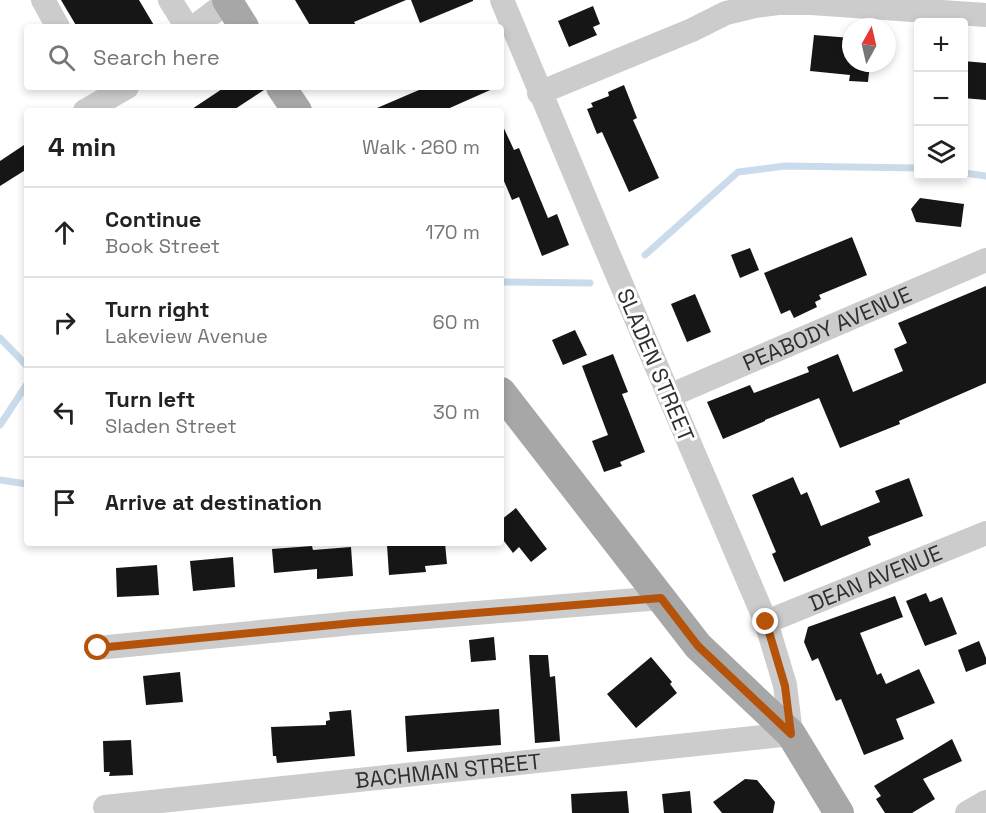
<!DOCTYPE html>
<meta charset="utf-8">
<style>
:root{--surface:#fff;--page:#f6f6f6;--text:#222;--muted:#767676;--line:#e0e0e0}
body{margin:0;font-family:"Space Grotesk",sans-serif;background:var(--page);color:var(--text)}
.controls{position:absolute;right:18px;top:18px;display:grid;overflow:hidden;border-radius:6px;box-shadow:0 3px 9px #0003}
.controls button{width:54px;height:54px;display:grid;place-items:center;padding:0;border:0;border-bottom:2px solid var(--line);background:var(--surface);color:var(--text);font:30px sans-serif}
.compass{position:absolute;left:842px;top:18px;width:54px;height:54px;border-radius:50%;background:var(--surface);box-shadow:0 3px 9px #0003;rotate:8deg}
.stop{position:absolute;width:18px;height:18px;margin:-14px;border:4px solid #b45309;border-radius:50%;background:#fff}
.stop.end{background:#b45309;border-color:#fff;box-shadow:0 2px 6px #0008}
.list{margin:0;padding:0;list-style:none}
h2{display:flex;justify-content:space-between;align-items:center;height:78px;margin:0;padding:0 24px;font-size:26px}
h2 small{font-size:20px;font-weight:400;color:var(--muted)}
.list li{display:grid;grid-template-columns:39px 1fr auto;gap:18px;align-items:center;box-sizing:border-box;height:90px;padding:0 24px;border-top:2px solid var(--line)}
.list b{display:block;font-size:22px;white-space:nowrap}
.list p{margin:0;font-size:20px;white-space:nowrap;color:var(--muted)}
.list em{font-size:20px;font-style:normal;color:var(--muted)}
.icon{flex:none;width:33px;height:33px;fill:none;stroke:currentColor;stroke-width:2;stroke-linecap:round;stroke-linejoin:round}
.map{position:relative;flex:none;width:986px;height:813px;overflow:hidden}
.search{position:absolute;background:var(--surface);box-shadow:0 3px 9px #0003;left:24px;top:24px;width:480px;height:66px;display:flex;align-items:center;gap:15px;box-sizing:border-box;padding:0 21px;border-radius:6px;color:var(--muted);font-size:22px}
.panel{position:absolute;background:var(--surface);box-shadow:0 3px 9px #0003;left:24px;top:108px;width:480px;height:438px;border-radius:6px}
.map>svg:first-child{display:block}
</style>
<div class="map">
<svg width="986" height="813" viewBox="0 0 986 813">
<rect width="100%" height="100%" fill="#fff"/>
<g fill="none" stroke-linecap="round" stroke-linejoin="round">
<!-- stream -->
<g stroke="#cadceb" stroke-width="7">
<path d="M964,173L986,176"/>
<path d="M645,255L738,172L785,166L918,168"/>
<path d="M501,282L590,283"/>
<path d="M0,338L27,366"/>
<path d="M0,425L27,384"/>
<path d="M0,480L27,484"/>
</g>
</g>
<!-- building -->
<g fill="#161616">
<path d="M61,0H139L155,27H77Z"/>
<path d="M295,0H406L354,22L357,27H311Z"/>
<path d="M411,0H473V1L420,23Z"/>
<path d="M593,6L600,24L593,27L597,35L569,47L558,21Z"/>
<path d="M814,35L851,38V63H870L868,82L849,81L850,75L810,71Z"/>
<path d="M963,61L986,63V100L963,98Z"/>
<path d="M624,85L637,118L633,120L659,178L629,192L602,132L597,134L587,109L593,107L591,103L609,96L608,92Z"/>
<path d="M225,87H264V90L232,111H189Z"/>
<path d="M426,87H497L443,111H370Z"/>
<path d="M501,122L514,150L519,148L548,218L557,214L569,245L542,256L519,197L512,200L501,174Z"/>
<path d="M27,143V169L0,186V161Z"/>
<path d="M920,198L964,204L961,227L916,222L911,209Z"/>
<path d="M852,237L867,275L819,295L821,299L815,302L817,307L794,318L790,310L781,314L764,273Z"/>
<path d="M750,248L759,270L740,278L731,255Z"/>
<path d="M986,286V383L899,421L900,424L840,448L819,398L765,420V421L723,439L707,402L750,385L754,393L809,372L807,367L838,354L853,392L903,371L894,349L907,343L898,323Z"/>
<path d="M695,294L711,332L687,342L671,304Z"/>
<path d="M575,330L587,355L563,365L552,340Z"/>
<path d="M613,354L628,392L622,394L645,452L620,462L622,466L604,472L592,441L608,435L582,366Z"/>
<path d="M793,477L801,495L807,492L821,526L880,502L875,491L909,478L923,516L868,537L871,545L784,582L772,554L776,552L752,495Z"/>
<path d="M516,508L547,549L531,562L519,547L513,553L501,537V520Z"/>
<path d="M407,543H445L447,564L425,566L426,572L389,575L387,545Z"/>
<path d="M312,546L313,550L351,547L353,576L317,579V569L274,573L272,549Z"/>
<path d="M233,557L235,587L193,591L190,561Z"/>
<path d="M157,565L159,595L117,597L116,568Z"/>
<path d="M926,593L930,602L942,597L957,634L925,646L906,601Z"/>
<path d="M895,596L903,617L860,633L877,675L881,673L886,684L919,669L935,703L896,719L904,739L864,755L841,699L836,701L818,658L812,661L804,642L808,627Z"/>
<path d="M494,637L496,660L471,662L469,640Z"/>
<path d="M979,641L986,658V664L966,672L958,650Z"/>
<path d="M529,655H548L550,677L555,676L560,741L535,743Z"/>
<path d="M651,657L672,682L670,684L677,693L636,728L607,694Z"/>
<path d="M180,672L183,702L146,705L143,676Z"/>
<path d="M499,709L501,745L407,752L405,716Z"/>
<path d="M351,710L355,756L277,763L276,756H273L271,727L326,725V721L330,720L329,712Z"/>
<path d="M952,739L962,761L923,779L935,799L912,813H885L876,799L881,796L874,786Z"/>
<path d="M131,740L133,775L109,776L110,772H104L103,741Z"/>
<path d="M745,779L757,780L775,802L773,813H722L713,802Z"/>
<path d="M627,791L629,813H572L571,794Z"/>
<path d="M690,791L692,813H664L662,794Z"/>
</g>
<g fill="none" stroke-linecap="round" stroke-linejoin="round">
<!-- minor -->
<g stroke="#ccc" stroke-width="24">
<path d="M43,0L58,27"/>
<path d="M170,0L187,27"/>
<path d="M194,27L230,0"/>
<path d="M539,93L692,30L726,13L755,6L778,3H811L986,15"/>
<path d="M85,111L127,87"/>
<path id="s1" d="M669,396L986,260"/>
<path id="s2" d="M766,622L986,533"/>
<path d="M97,648L353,623L661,598"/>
<path id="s3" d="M105,807L791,734L785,685L766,622L602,239L502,0"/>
<path d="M967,813L986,802"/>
</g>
<!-- major -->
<g stroke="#a7a7a7" stroke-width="30">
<path d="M227,0L244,27"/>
<path d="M281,87L297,111"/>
<path d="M501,392L698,646L791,734L839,813"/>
</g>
</g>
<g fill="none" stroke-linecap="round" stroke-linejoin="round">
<!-- route -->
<path stroke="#b45309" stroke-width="8" d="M98,648L353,623L661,598L698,646L791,734L785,686L766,622"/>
</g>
<g text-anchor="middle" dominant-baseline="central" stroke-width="6" stroke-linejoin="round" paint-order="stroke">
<!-- street labels -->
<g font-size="22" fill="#2f2f2f" stroke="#fff">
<text stroke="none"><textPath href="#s1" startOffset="172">PEABODY AVENUE</textPath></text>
<text transform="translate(656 365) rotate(67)">SLADEN STREET</text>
<text stroke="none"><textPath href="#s2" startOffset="118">DEAN AVENUE</textPath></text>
<text stroke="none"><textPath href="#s3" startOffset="345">BACHMAN STREET</textPath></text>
</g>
</g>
</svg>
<div class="controls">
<button>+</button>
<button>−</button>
<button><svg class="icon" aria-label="layers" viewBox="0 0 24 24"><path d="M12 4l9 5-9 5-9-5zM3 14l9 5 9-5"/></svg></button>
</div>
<svg class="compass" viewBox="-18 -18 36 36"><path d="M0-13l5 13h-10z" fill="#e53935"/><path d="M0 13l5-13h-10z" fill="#767676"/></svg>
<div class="stop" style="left:98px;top:648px"></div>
<div class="stop end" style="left:766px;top:622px"></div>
<div class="search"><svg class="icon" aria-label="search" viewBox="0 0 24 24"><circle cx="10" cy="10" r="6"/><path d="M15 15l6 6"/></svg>Search here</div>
<section class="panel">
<h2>4 min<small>Walk · 260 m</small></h2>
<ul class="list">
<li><svg class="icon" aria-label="ahead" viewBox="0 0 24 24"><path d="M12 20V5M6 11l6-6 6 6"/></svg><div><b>Continue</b><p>Book Street</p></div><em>170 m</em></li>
<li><svg class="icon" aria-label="right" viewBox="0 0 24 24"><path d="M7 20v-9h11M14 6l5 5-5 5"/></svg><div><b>Turn right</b><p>Lakeview Avenue</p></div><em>60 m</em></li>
<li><svg class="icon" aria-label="left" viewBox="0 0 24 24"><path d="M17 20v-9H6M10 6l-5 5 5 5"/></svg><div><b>Turn left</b><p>Sladen Street</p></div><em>30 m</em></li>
<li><svg class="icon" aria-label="arrive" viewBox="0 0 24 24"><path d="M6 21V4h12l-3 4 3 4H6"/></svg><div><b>Arrive at destination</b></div></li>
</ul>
</section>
</div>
